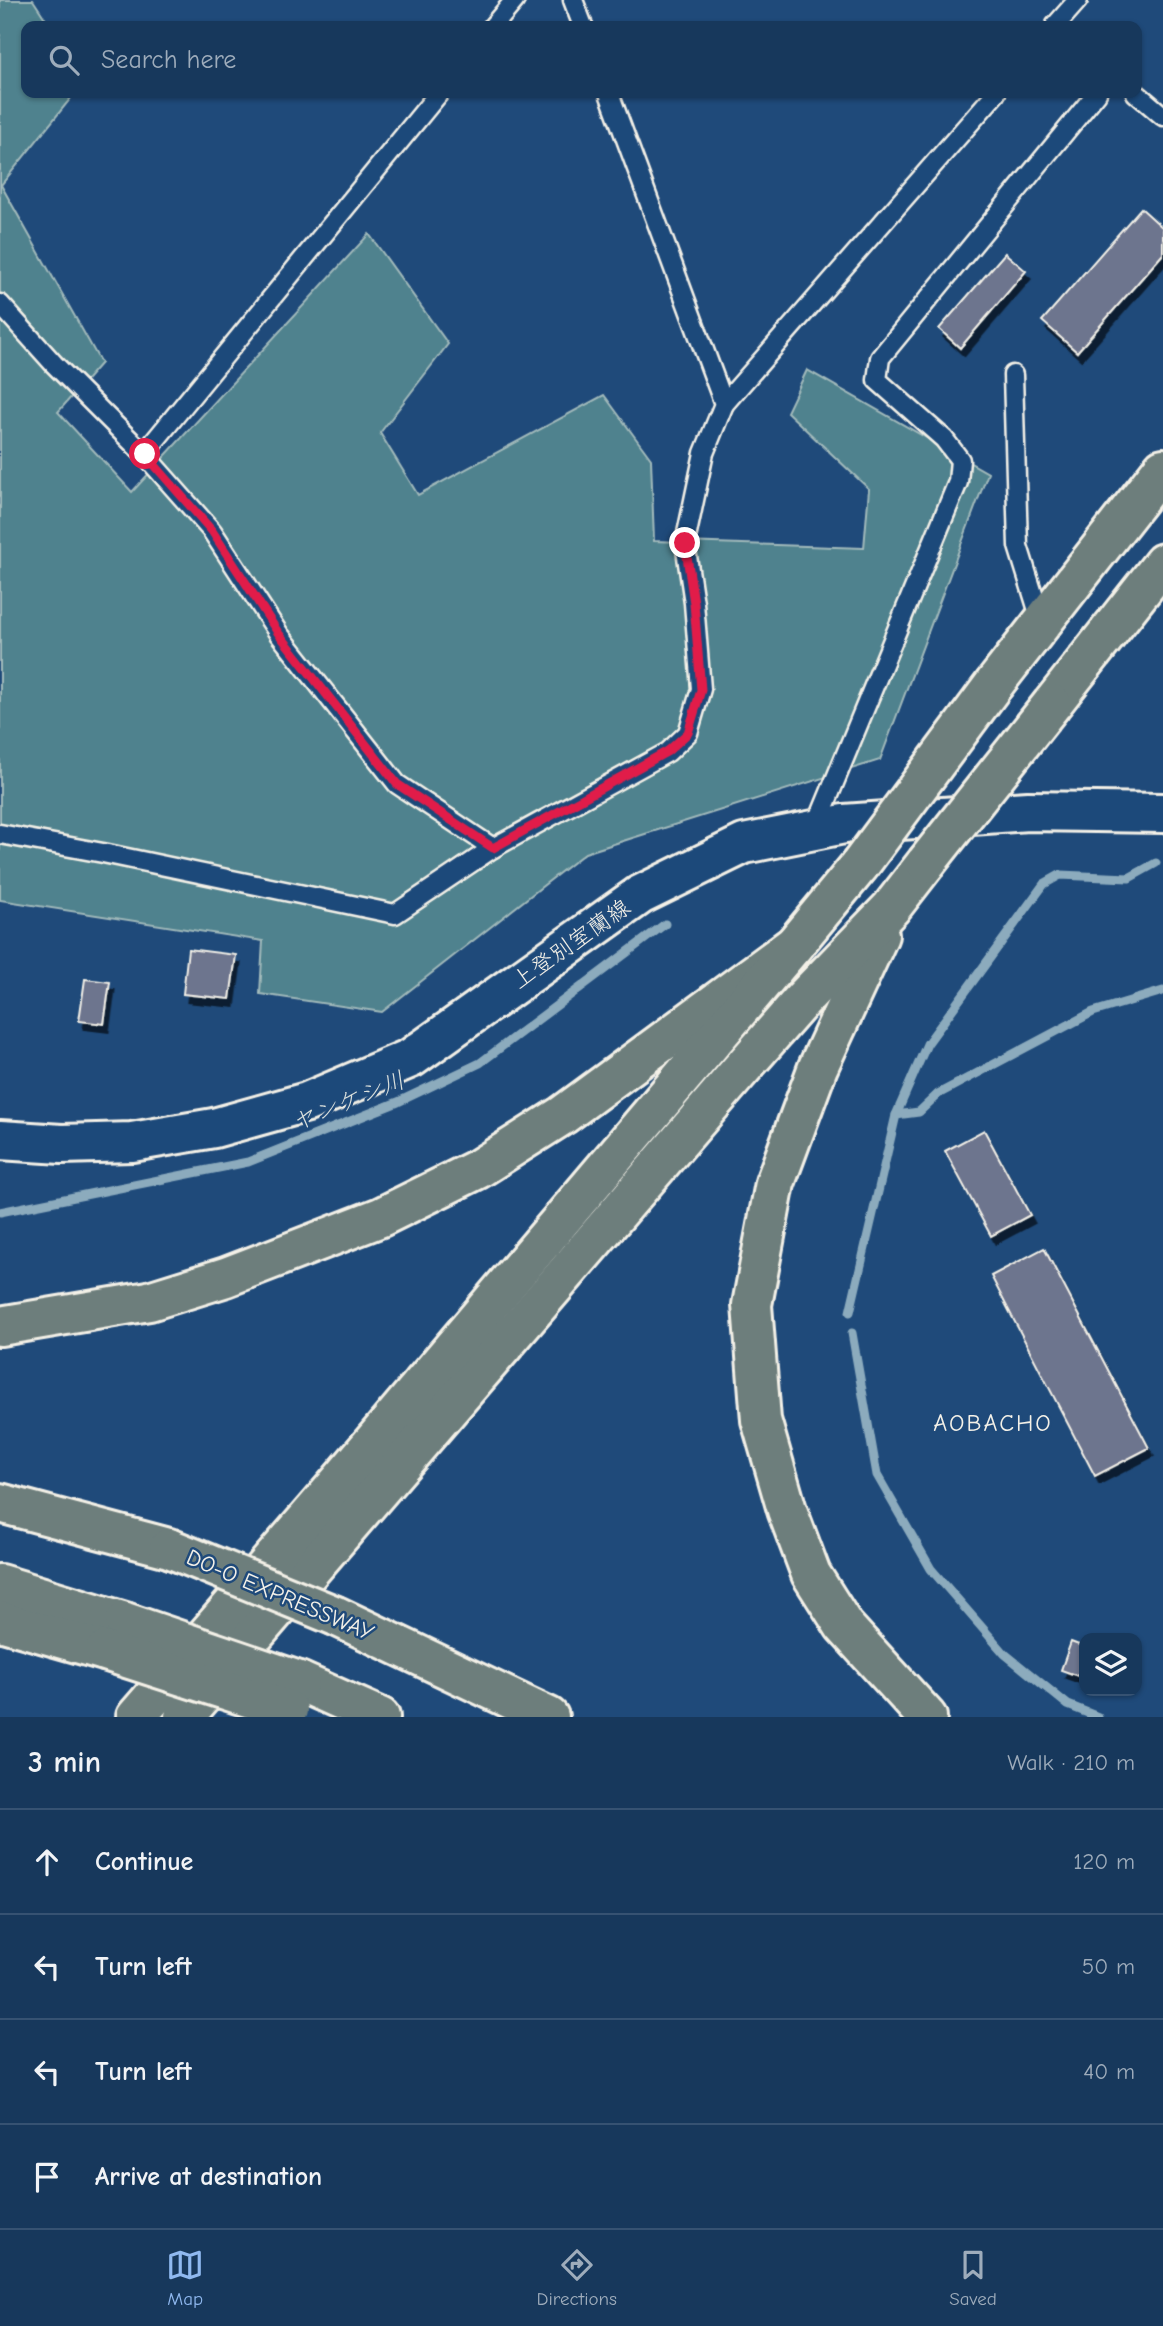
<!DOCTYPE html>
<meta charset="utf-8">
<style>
:root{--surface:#17385c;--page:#244365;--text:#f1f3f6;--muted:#9eacbb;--line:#365272;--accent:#90b9f0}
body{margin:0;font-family:"Comic Neue","Klee One",sans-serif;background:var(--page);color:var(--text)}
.controls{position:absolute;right:21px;bottom:21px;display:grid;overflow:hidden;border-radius:14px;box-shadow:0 2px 5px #0004}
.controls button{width:63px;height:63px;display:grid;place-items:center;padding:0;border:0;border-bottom:2px solid var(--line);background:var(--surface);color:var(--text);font:35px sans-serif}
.stop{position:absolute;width:21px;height:21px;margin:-16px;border:5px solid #e11d48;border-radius:50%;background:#fff}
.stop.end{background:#e11d48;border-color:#fff;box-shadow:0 2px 7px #0008}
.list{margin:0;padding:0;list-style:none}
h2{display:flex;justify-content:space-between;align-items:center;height:91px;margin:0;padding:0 28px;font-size:30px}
h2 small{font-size:23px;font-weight:400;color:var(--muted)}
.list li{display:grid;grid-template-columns:46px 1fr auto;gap:21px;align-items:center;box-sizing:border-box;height:105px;padding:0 28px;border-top:2px solid var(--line)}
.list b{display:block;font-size:26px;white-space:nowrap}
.list em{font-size:23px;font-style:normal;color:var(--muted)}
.icon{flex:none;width:38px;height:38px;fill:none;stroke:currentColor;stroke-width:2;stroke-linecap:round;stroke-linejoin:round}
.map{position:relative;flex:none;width:1163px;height:1717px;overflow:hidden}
.search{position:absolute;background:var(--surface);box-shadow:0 2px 5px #0004;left:21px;right:21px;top:21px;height:77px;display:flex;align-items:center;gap:18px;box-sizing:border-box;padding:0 24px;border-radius:14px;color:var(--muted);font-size:26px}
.sheet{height:511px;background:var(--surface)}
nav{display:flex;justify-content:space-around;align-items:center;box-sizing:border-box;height:98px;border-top:2px solid var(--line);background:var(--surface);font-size:19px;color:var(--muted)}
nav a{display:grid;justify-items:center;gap:4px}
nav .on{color:var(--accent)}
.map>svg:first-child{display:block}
</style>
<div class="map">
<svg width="1163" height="1717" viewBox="0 0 1163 1717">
<defs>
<filter id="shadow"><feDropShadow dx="4.5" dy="8" stdDeviation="0" flood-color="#0009"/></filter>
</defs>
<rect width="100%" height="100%" fill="#1f4a7a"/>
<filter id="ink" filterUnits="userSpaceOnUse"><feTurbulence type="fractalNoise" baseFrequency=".0143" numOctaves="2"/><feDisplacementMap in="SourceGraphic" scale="14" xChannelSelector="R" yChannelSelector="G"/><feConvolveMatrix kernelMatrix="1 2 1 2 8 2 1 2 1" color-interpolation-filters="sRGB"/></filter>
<g filter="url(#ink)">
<!-- green -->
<path fill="#50828e" stroke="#a2babb" stroke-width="2" d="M0,0H33L50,26H26V93H75L1,185L101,363L58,412L132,492L369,234L448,344L380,433L418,495L604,395L651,459L654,541L864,548L869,489L787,412L807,370L988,473L880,760L585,853L382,1012L260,994L263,941L0,900Z"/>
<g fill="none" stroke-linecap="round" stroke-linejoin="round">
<!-- stream -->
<g stroke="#8cabbd" stroke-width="9">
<path d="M896,1115L919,1112L938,1094L1093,1012L1163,991"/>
<path d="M0,1212L248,1162L398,1102L480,1063L665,924"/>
<path d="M850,1312L896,1115L927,1044L1044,884L1060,875L1129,878L1156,863"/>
<path d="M852,1333L877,1475L931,1569L1005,1654L1068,1705L1098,1717"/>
</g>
</g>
<!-- building -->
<g fill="#6d748e" stroke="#f4f1e8" stroke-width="2" filter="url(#shadow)">
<path d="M1141,208L1163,228V254L1077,352L1042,321Z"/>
<path d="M1005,253L1026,271L960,348L939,329Z"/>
<path d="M188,949L236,955L230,999L183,994Z"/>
<path d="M85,979L110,982L104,1024L79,1021Z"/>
<path d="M984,1130L1030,1215L991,1236L945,1151Z"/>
<path d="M1044,1248L1149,1448L1095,1476L991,1276Z"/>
<path d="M1071,1642L1084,1647V1678L1061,1670Z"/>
</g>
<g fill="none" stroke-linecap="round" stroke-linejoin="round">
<!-- service casing -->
<g stroke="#f4f1e8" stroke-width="23">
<g id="service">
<path d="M573,0L583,26"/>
<path d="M493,26L515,0"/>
<path d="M1055,26L1078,0"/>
<path d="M1136,93L1163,116"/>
<path d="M0,304L54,364L144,454L212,531L279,634L397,784L493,848"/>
<path d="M1013,375L1018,546L1042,623"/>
<path d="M724,404L996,93"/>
<path d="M144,454L439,93"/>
<path d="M815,829L958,482L960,460L944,439L877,380L880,358L1097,93"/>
<path d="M0,834L103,853L395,914L493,848L668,752L688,733L701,689L694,603L685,543L704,453L724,404L609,93"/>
</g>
</g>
<!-- secondary casing -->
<g stroke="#f4f1e8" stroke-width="44">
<path id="secondary" d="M0,1140L62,1144L132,1142L214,1128L307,1102L411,1058L640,895L744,844L844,824L1028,811L1163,813"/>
</g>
<!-- motorway casing -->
<g stroke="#f4f1e8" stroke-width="44">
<g id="motorway">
<path d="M995,683L1163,468"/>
<path d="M1052,704L1163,563"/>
<path d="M879,935L818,1067L775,1183L752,1305L761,1420L787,1510L811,1574L844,1626L927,1717"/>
<path d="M0,1326L149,1301L226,1277L381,1217L478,1169L563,1115L794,945L860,865"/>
<path d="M0,1503L169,1548"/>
<path d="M0,1584L125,1622"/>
<path d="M336,1616L549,1717"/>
<path d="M0,1621L105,1651"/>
<path d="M299,1681L380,1717"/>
<path d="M136,1717L335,1487L794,945"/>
<path d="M184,1717L738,1073L803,999L891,908L926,863"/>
</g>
</g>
<!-- service -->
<use href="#service" stroke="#1f4a7a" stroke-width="18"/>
<!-- secondary -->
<use href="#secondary" stroke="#1f4a7a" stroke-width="38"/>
<!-- motorway -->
<use href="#motorway" stroke="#6d7e7c" stroke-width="38"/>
<!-- motorway-bridge casing -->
<g stroke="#f4f1e8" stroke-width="44" stroke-linecap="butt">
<g id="motorway-bridge">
<path d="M926,863L1052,704"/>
<path d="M860,865L995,683"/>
<path d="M169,1548L336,1616"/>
<path d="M125,1622L299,1681"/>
<path d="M105,1651L288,1710"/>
</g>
</g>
<!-- motorway-bridge -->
<use href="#motorway-bridge" stroke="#6d7e7c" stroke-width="38"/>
</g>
</g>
<g fill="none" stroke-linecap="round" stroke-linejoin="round" filter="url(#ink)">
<!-- route -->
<path stroke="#e11d48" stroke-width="9" d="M145,454L212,531L279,634L397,784L493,848L668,751L688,733L701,690L694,603L685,543"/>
</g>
<g text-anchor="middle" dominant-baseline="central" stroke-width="5" stroke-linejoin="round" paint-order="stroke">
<!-- street labels -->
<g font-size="23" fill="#f4f1e8" stroke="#1f4a7a">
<text transform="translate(571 944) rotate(-35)">上登別室蘭線</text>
<text transform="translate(280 1595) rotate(23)">DO-O EXPRESSWAY</text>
</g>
<!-- water labels -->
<g font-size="24" font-style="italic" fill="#dae0dd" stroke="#1f4a7a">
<text transform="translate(348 1101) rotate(-22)">ヤンケシ川</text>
</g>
<!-- neighbourhood labels -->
<g font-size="24" letter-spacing="2" fill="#f4f1e8" stroke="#1f4a7a">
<text x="993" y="1423">AOBACHO</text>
</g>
</g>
</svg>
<div class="controls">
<button><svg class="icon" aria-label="layers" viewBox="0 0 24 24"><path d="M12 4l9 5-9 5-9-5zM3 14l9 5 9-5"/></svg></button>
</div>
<div class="stop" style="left:145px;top:454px"></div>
<div class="stop end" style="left:685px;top:543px"></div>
<div class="search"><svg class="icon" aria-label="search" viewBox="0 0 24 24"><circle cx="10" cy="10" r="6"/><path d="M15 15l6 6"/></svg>Search here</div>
</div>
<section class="sheet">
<h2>3 min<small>Walk · 210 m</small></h2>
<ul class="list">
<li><svg class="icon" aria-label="ahead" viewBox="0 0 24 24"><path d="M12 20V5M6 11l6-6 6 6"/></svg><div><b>Continue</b></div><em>120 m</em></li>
<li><svg class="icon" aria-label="left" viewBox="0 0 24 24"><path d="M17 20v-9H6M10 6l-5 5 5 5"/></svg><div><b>Turn left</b></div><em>50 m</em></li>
<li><svg class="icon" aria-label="left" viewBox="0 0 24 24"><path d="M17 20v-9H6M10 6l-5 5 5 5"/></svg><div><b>Turn left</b></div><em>40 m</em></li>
<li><svg class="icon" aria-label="arrive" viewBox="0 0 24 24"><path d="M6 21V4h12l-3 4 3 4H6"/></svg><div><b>Arrive at destination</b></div></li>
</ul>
</section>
<nav>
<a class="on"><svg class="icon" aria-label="map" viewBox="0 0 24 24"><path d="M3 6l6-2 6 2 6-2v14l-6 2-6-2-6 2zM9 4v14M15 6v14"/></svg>Map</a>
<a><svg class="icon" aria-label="directions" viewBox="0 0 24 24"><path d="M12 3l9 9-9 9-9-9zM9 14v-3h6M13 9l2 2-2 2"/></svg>Directions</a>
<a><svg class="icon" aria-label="saved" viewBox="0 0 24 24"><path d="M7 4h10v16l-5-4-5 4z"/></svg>Saved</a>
</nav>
